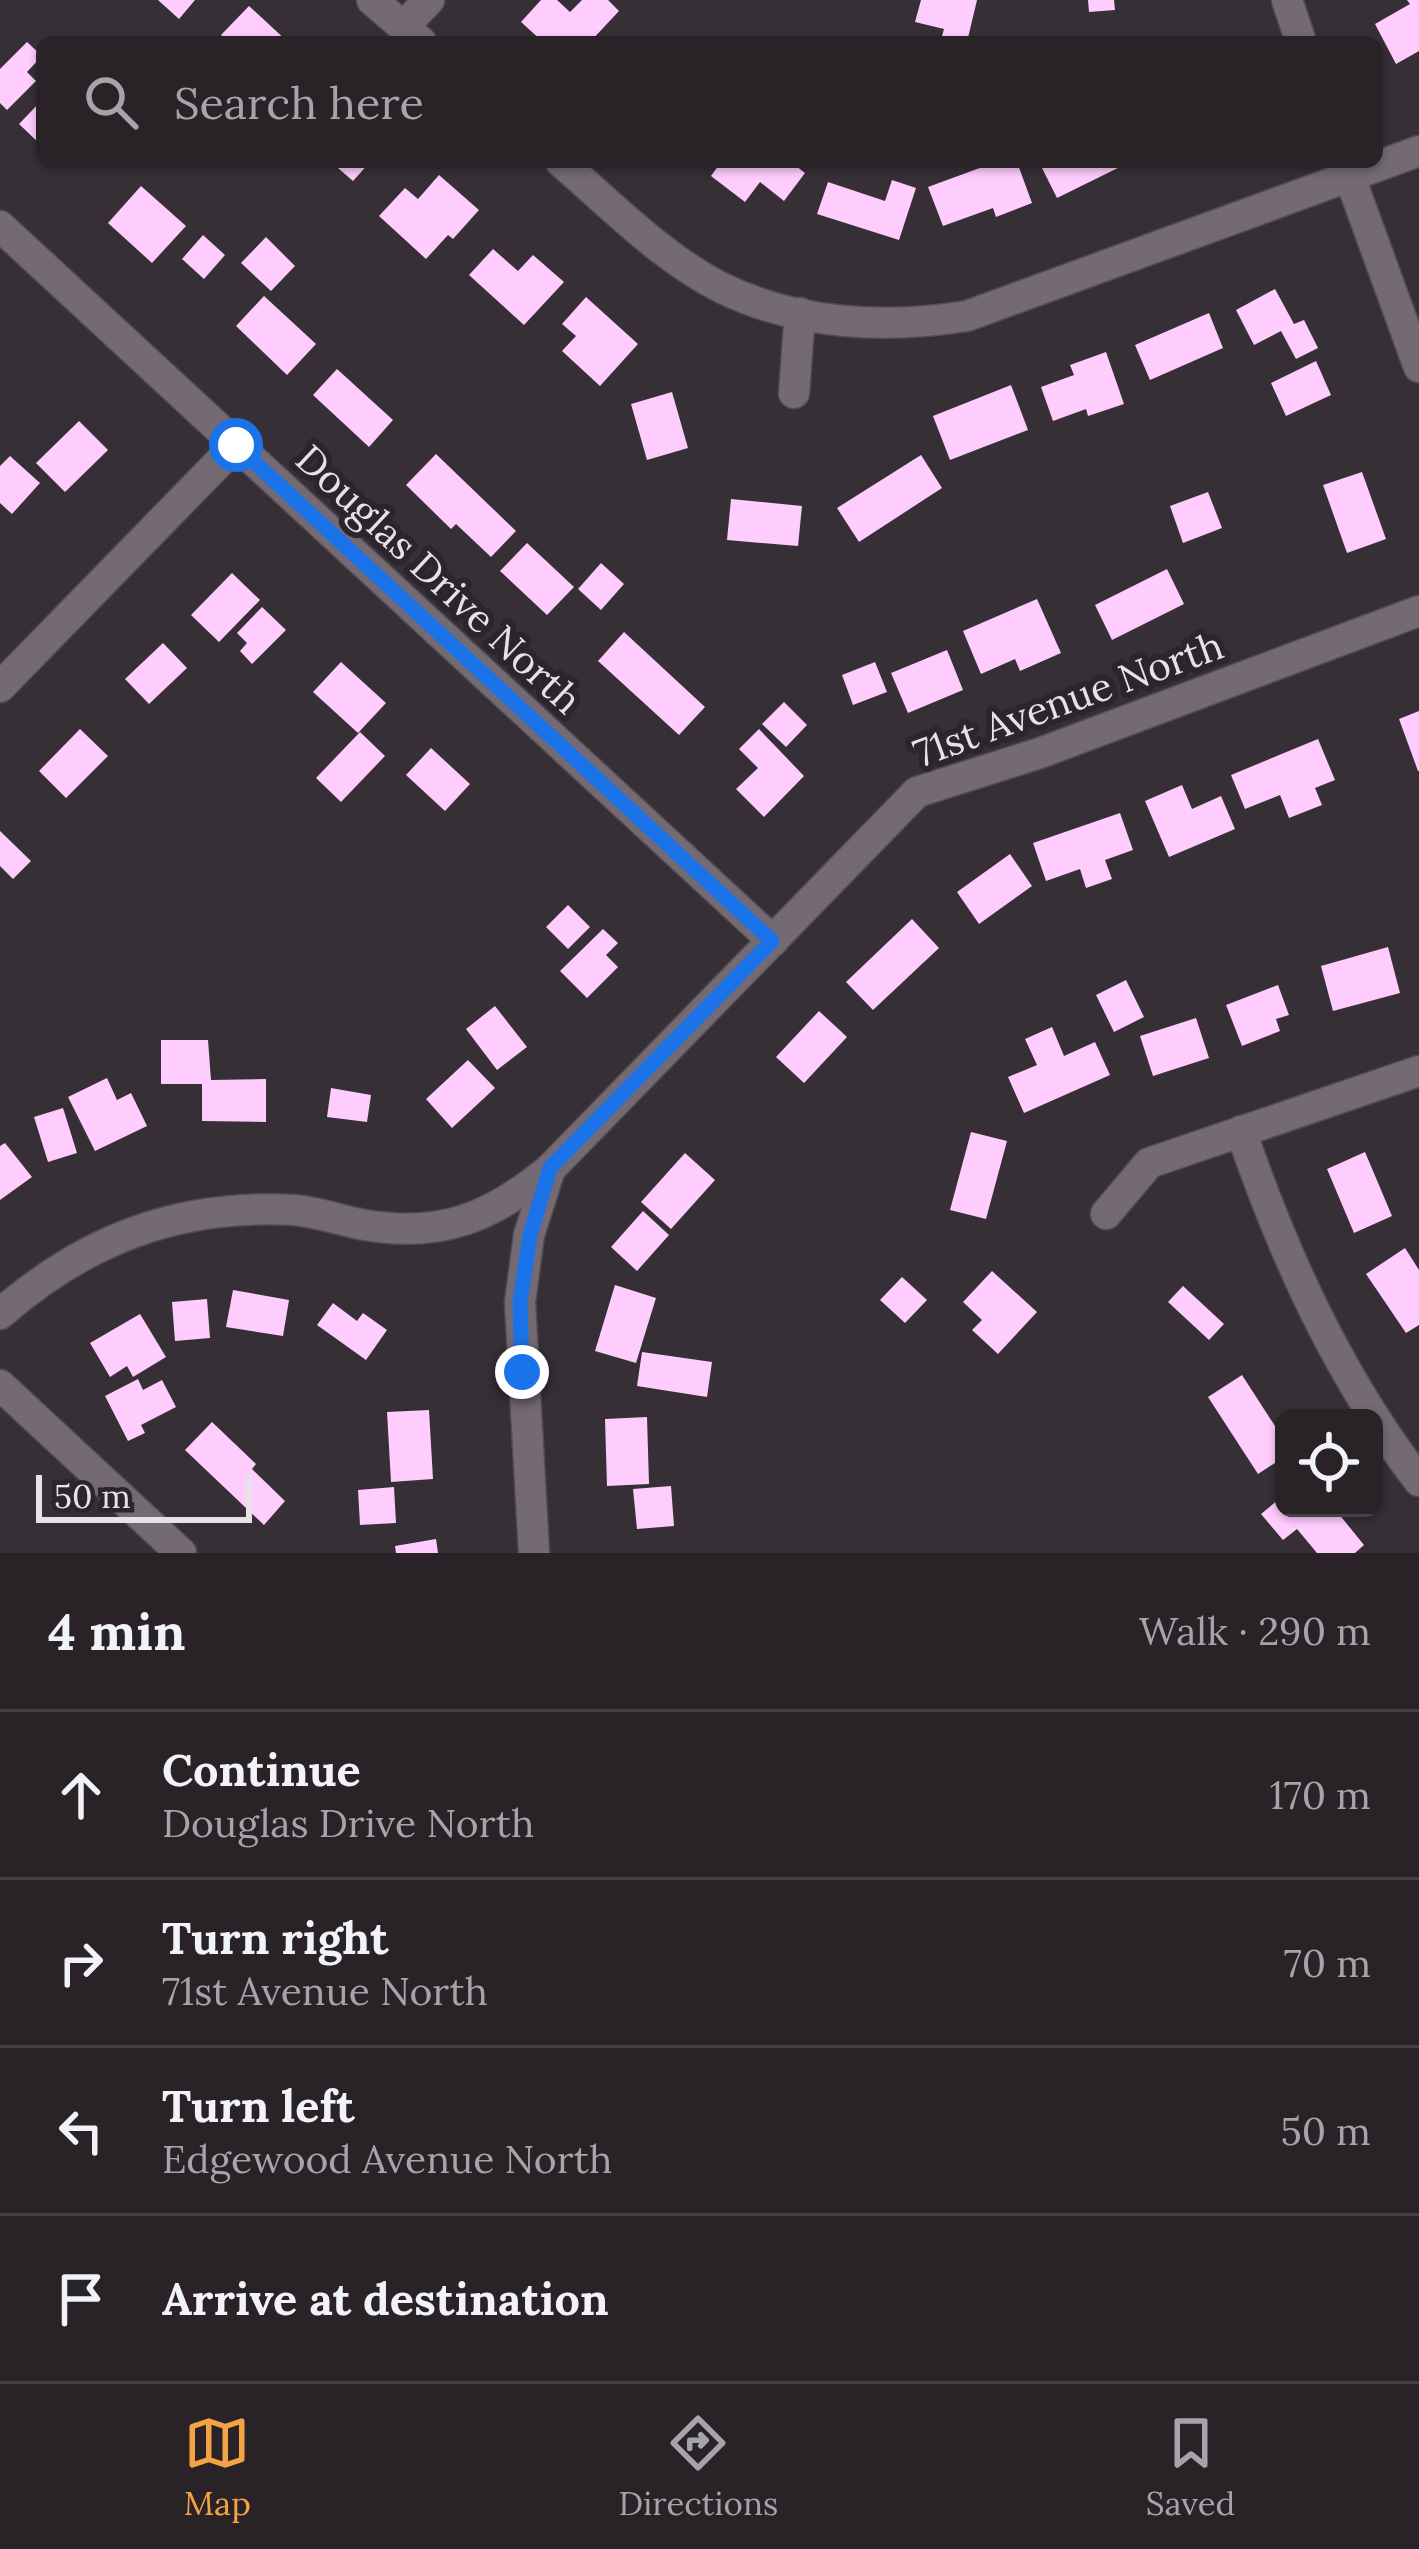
<!DOCTYPE html>
<meta charset="utf-8">
<style>
:root{--surface:#292328;--page:#352f34;--text:#f1f3f6;--muted:#a5a4a8;--line:#454045;--accent:#f4a344}
body{margin:0;font-family:Lora,serif;background:var(--page);color:var(--text)}
.controls{position:absolute;right:36px;bottom:36px;display:grid;overflow:hidden;border-radius:18px;box-shadow:0 3px 9px #0004}
.controls button{width:108px;height:108px;display:grid;place-items:center;padding:0;border:0;border-bottom:3px solid var(--line);background:var(--surface);color:var(--text);font:60px sans-serif}
.scale{position:absolute;left:36px;bottom:30px;width:216px;box-sizing:border-box;padding-left:12px;border:6px solid #e7e2e7;border-top:0;font-size:33px;line-height:42px;white-space:nowrap;color:#e7e2e7;-webkit-text-stroke:9px #2c252c;paint-order:stroke}
.stop{position:absolute;width:36px;height:36px;margin:-27px;border:9px solid #1a73e8;border-radius:50%;background:#fff}
.stop.end{background:#1a73e8;border-color:#fff;box-shadow:0 3px 12px #0008}
.list{margin:0;padding:0;list-style:none}
h2{display:flex;justify-content:space-between;align-items:center;height:156px;margin:0;padding:0 48px;font-size:51px}
h2 small{font-size:39px;font-weight:400;color:var(--muted)}
.list li{display:grid;grid-template-columns:78px 1fr auto;gap:36px;align-items:center;box-sizing:border-box;height:168px;padding:0 48px;border-top:3px solid var(--line)}
.list b{display:block;font-size:45px;white-space:nowrap}
.list p{margin:0;font-size:39px;white-space:nowrap;color:var(--muted)}
.list em{font-size:39px;font-style:normal;color:var(--muted)}
.icon{flex:none;width:66px;height:66px;fill:none;stroke:currentColor;stroke-width:2;stroke-linecap:round;stroke-linejoin:round}
.map{position:relative;flex:none;width:1419px;height:1553px;overflow:hidden}
.search{position:absolute;background:var(--surface);box-shadow:0 3px 9px #0004;left:36px;right:36px;top:36px;height:132px;display:flex;align-items:center;gap:30px;box-sizing:border-box;padding:0 42px;border-radius:18px;color:var(--muted);font-size:45px}
.sheet{height:828px;background:var(--surface)}
nav{display:flex;justify-content:space-around;align-items:center;box-sizing:border-box;height:168px;border-top:3px solid var(--line);background:var(--surface);font-size:33px;color:var(--muted)}
nav a{display:grid;justify-items:center;gap:6px}
nav .on{color:var(--accent)}
.map>svg:first-child{display:block}
</style>
<div class="map">
<svg width="1419" height="1553" viewBox="0 0 1419 1553">
<rect width="100%" height="100%" fill="#372f36"/>
<!-- building -->
<g fill="#fecdfe">
<path d="M158,0H195L179,19Z"/>
<path d="M541,0H557L570,12L582,0H608L619,11L590,42H543L521,22Z"/>
<path d="M921,0H977L967,42L942,36L944,29L915,22Z"/>
<path d="M1088,0H1114L1115,10L1089,12Z"/>
<path d="M1407,0H1419V51L1396,64L1375,24L1410,4Z"/>
<path d="M249,6L288,42H229L221,35Z"/>
<path d="M27,42L42,56L27,72L36,81L7,110L0,103V69Z"/>
<path d="M42,100V146L19,124Z"/>
<path d="M331,162H370L353,181Z"/>
<path d="M721,162H791L805,173L784,201L760,182L745,202L711,176Z"/>
<path d="M996,162H1017L1032,203L996,217L993,208L943,226L928,187Z"/>
<path d="M1039,162H1130L1057,198Z"/>
<path d="M439,175L479,210L453,239L448,235L426,259L379,216L405,188L418,199Z"/>
<path d="M892,180L916,188L899,240L817,214L828,182L885,201Z"/>
<path d="M141,186L186,226L152,263L108,223Z"/>
<path d="M203,235L225,255L204,279L182,259Z"/>
<path d="M266,237L295,266L271,291L241,263Z"/>
<path d="M493,249L518,271L533,255L564,282L524,325L469,275Z"/>
<path d="M1275,289L1294,324L1304,320L1318,348L1296,359L1281,331L1254,345L1236,310Z"/>
<path d="M264,296L316,344L287,375L236,326Z"/>
<path d="M586,297L638,344L600,386L562,351L576,336L562,324Z"/>
<path d="M1209,313L1223,348L1150,380L1135,345Z"/>
<path d="M1106,352L1124,404L1088,416L1086,409L1053,421L1041,387L1074,375L1070,365Z"/>
<path d="M1316,361L1331,395L1286,416L1271,383Z"/>
<path d="M337,369L393,420L369,447L313,395Z"/>
<path d="M1011,385L1028,430L950,460L933,416Z"/>
<path d="M672,392L688,448L647,460L631,404Z"/>
<path d="M79,421L108,450L65,492L36,463Z"/>
<path d="M436,454L516,531L491,557L456,524L451,529L406,485Z"/>
<path d="M921,455L942,488L859,542L837,508Z"/>
<path d="M10,456L40,483L12,514L0,503V466Z"/>
<path d="M1362,472L1386,539L1347,553L1323,485Z"/>
<path d="M1208,492L1222,528L1183,543L1170,506Z"/>
<path d="M731,499L802,506L798,546L727,540Z"/>
<path d="M527,543L574,587L547,615L500,571Z"/>
<path d="M601,563L624,584L601,610L578,589Z"/>
<path d="M1167,569L1184,604L1112,640L1095,605Z"/>
<path d="M232,573L260,600L219,642L191,615Z"/>
<path d="M1037,599L1061,653L1020,671L1015,659L981,674L963,631Z"/>
<path d="M262,607L286,630L252,664L240,651L247,643L237,633Z"/>
<path d="M624,632L705,707L679,735L598,661Z"/>
<path d="M163,643L187,668L149,704L125,679Z"/>
<path d="M947,650L963,690L908,713L891,673Z"/>
<path d="M341,662L386,703L358,733L313,692Z"/>
<path d="M875,662L887,692L853,705L842,675Z"/>
<path d="M784,702L807,725L786,747L762,724Z"/>
<path d="M1419,711V771H1418L1399,719Z"/>
<path d="M80,729L108,756L66,798L39,771Z"/>
<path d="M759,729L804,776L764,817L736,789L758,768L739,749Z"/>
<path d="M360,732L385,756L341,802L316,778Z"/>
<path d="M1318,739L1335,780L1315,788L1322,805L1289,818L1280,795L1245,809L1231,775Z"/>
<path d="M431,748L470,784L445,811L406,775Z"/>
<path d="M1182,785L1192,809L1221,796L1235,829L1169,857L1145,801Z"/>
<path d="M1120,813L1133,850L1105,860L1112,879L1086,888L1080,869L1046,881L1033,843Z"/>
<path d="M0,831L31,861L13,879L0,866Z"/>
<path d="M1010,854L1032,886L979,924L957,892Z"/>
<path d="M568,905L590,927L568,949L546,927Z"/>
<path d="M912,919L939,948L873,1010L846,982Z"/>
<path d="M603,929L618,943L606,955L618,967L587,998L560,971Z"/>
<path d="M1388,947L1400,993L1333,1011L1321,966Z"/>
<path d="M1126,980L1144,1017L1114,1032L1096,995Z"/>
<path d="M1278,985L1289,1015L1276,1019L1280,1031L1242,1046L1226,1005Z"/>
<path d="M495,1006L527,1047L497,1070L466,1029Z"/>
<path d="M819,1011L847,1037L804,1083L776,1057Z"/>
<path d="M1196,1018L1209,1058L1153,1076L1140,1036Z"/>
<path d="M1052,1027L1064,1056L1095,1042L1110,1075L1024,1113L1008,1077L1037,1065L1025,1039Z"/>
<path d="M161,1040H208L211,1080L266,1079V1122L202,1121V1084H161Z"/>
<path d="M468,1060L495,1088L452,1128L426,1099Z"/>
<path d="M107,1078L117,1100L131,1093L147,1126L95,1151L68,1097Z"/>
<path d="M331,1088L371,1095L367,1122L327,1117Z"/>
<path d="M63,1108L77,1153L48,1162L34,1117Z"/>
<path d="M971,1132L1007,1141L986,1219L950,1210Z"/>
<path d="M5,1143L32,1177L0,1200V1146Z"/>
<path d="M1365,1152L1392,1216L1354,1233L1327,1169Z"/>
<path d="M685,1153L715,1180L671,1229L641,1202Z"/>
<path d="M643,1211L669,1235L637,1271L611,1247Z"/>
<path d="M1405,1248L1419,1270V1325L1406,1333L1366,1274Z"/>
<path d="M992,1271L1037,1312L998,1354L972,1330L982,1320L963,1302Z"/>
<path d="M902,1277L927,1300L905,1323L880,1300Z"/>
<path d="M615,1285L656,1298L636,1363L595,1351Z"/>
<path d="M1183,1286L1224,1324L1209,1340L1168,1302Z"/>
<path d="M233,1290L289,1300L283,1336L226,1327Z"/>
<path d="M207,1299L210,1338L175,1341L172,1302Z"/>
<path d="M333,1303L357,1321L363,1313L387,1330L366,1360L317,1325Z"/>
<path d="M140,1314L166,1357L133,1377L127,1366L110,1377L90,1343Z"/>
<path d="M642,1352L712,1362L707,1397L637,1386Z"/>
<path d="M1242,1375L1284,1440V1457L1258,1474L1208,1397Z"/>
<path d="M138,1379L143,1390L162,1380L176,1407L141,1425L145,1433L128,1441L105,1396Z"/>
<path d="M429,1410L433,1479L391,1482L387,1412Z"/>
<path d="M647,1417L649,1484L607,1486L605,1419Z"/>
<path d="M212,1422L256,1464L252,1469L285,1501L264,1525L185,1450Z"/>
<path d="M671,1486L674,1526L637,1529L633,1489Z"/>
<path d="M394,1487L396,1523L360,1525L358,1490Z"/>
<path d="M1284,1495V1508H1334L1364,1545L1355,1553H1317L1297,1529L1283,1540L1261,1514Z"/>
<path d="M436,1539L438,1553H396L395,1546Z"/>
</g>
<g fill="none" stroke-linecap="round" stroke-linejoin="round">
<!-- street casing -->
<g stroke="#524c52" stroke-width="33">
<g id="street">
<path d="M372,0L421,42"/>
<path d="M1287,0L1301,42"/>
<path d="M403,27L429,0"/>
<path d="M561,162C611,205 662,258 722,288C798,325 886,329 967,316L1419,151"/>
<path d="M1345,164L1419,367"/>
<path d="M0,226L773,941"/>
<path d="M794,393L800,313"/>
<path d="M0,687L236,445"/>
<path d="M1241,1131C1284,1256 1338,1375 1419,1481"/>
<path d="M1106,1214L1149,1163L1419,1071"/>
<path d="M0,1314C86,1239 178,1204 294,1210C318,1212 342,1221 365,1225C442,1238 492,1217 550,1169L917,792L1040,753L1419,611"/>
<path d="M0,1385L181,1553"/>
<path d="M534,1553L520,1302L529,1235L550,1169"/>
</g>
</g>
<!-- street -->
<use href="#street" stroke="#736a73" stroke-width="30"/>
</g>
<g fill="none" stroke-linecap="round" stroke-linejoin="round">
<!-- route -->
<path stroke="#1a73e8" stroke-width="15" d="M236,445L772,941L550,1168L530,1235L520,1302L522,1372"/>
</g>
<g text-anchor="middle" dominant-baseline="central" stroke-width="12" stroke-linejoin="round" paint-order="stroke">
<!-- street labels -->
<g font-size="39" fill="#e7e2e7" stroke="#2c252c">
<text transform="translate(439 579) rotate(43)">Douglas Drive North</text>
<text transform="translate(1068 699) rotate(-20)">71st Avenue North</text>
</g>
</g>
</svg>
<div class="controls">
<button><svg class="icon" aria-label="locate" viewBox="0 0 24 24"><circle cx="12" cy="12" r="6"/><path d="M12 2v4M12 18v4M2 12h4M18 12h4"/></svg></button>
</div>
<div class="scale">50 m</div>
<div class="stop" style="left:236px;top:445px"></div>
<div class="stop end" style="left:522px;top:1372px"></div>
<div class="search"><svg class="icon" aria-label="search" viewBox="0 0 24 24"><circle cx="10" cy="10" r="6"/><path d="M15 15l6 6"/></svg>Search here</div>
</div>
<section class="sheet">
<h2>4 min<small>Walk · 290 m</small></h2>
<ul class="list">
<li><svg class="icon" aria-label="ahead" viewBox="0 0 24 24"><path d="M12 20V5M6 11l6-6 6 6"/></svg><div><b>Continue</b><p>Douglas Drive North</p></div><em>170 m</em></li>
<li><svg class="icon" aria-label="right" viewBox="0 0 24 24"><path d="M7 20v-9h11M14 6l5 5-5 5"/></svg><div><b>Turn right</b><p>71st Avenue North</p></div><em>70 m</em></li>
<li><svg class="icon" aria-label="left" viewBox="0 0 24 24"><path d="M17 20v-9H6M10 6l-5 5 5 5"/></svg><div><b>Turn left</b><p>Edgewood Avenue North</p></div><em>50 m</em></li>
<li><svg class="icon" aria-label="arrive" viewBox="0 0 24 24"><path d="M6 21V4h12l-3 4 3 4H6"/></svg><div><b>Arrive at destination</b></div></li>
</ul>
</section>
<nav>
<a class="on"><svg class="icon" aria-label="map" viewBox="0 0 24 24"><path d="M3 6l6-2 6 2 6-2v14l-6 2-6-2-6 2zM9 4v14M15 6v14"/></svg>Map</a>
<a><svg class="icon" aria-label="directions" viewBox="0 0 24 24"><path d="M12 3l9 9-9 9-9-9zM9 14v-3h6M13 9l2 2-2 2"/></svg>Directions</a>
<a><svg class="icon" aria-label="saved" viewBox="0 0 24 24"><path d="M7 4h10v16l-5-4-5 4z"/></svg>Saved</a>
</nav>
